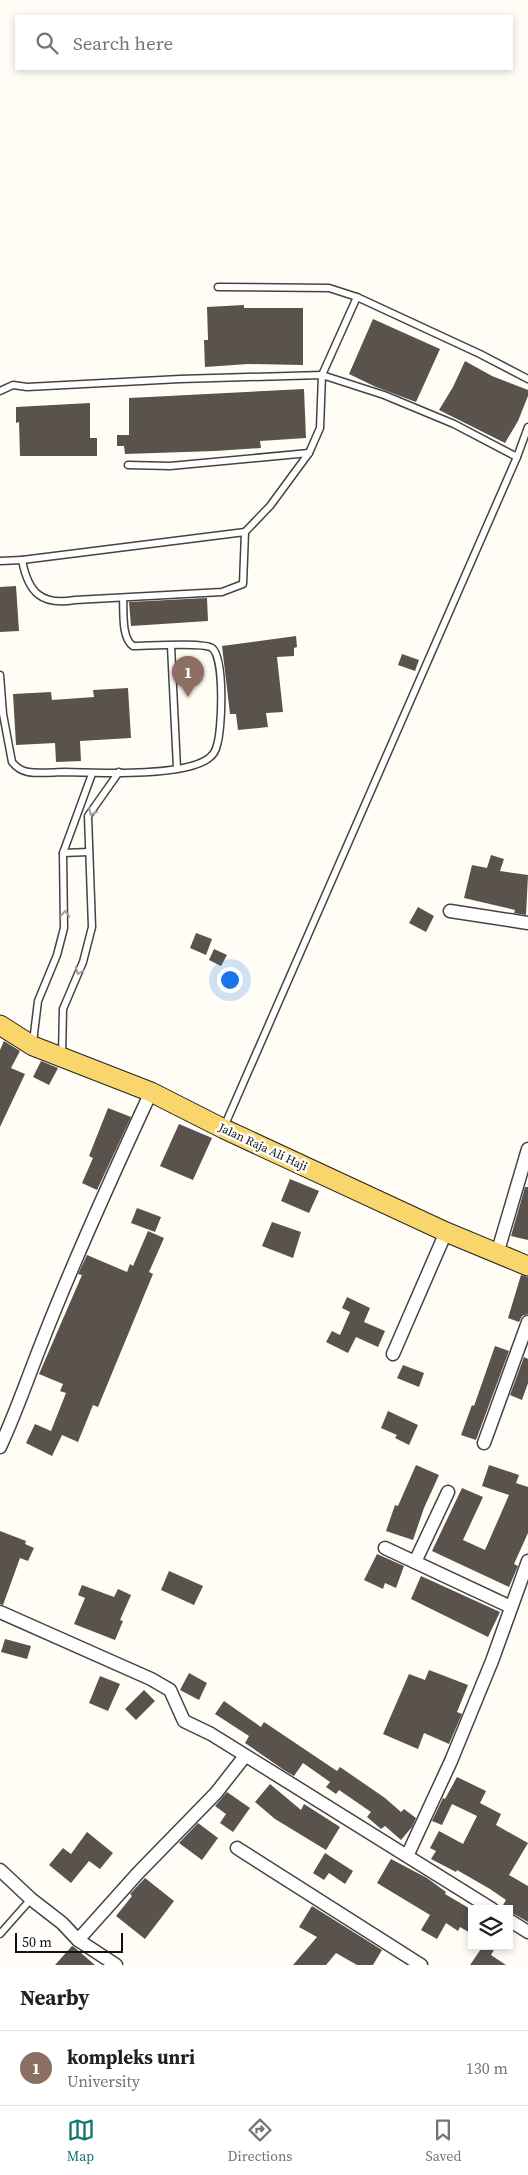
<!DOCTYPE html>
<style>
:root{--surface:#fff;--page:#f6f6f6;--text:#202124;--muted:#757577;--line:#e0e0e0;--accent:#0f766e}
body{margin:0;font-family:"Source Serif 4",serif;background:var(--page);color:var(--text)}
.controls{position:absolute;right:15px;bottom:15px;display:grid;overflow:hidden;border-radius:0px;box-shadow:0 2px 8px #0003}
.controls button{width:45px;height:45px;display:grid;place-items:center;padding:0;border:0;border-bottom:1px solid var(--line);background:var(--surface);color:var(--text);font:25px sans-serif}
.scale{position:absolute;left:15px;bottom:12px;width:108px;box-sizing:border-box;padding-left:5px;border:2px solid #111;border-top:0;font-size:14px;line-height:18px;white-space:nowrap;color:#111;-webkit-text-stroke:4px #fff;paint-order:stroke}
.you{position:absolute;left:229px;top:979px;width:18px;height:18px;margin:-12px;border:4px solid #fff;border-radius:50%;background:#1a73e8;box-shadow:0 0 0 8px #1a73e833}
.badge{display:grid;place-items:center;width:32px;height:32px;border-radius:50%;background:var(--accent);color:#fff;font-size:16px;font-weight:700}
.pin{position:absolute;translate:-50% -41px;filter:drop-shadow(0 1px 2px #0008)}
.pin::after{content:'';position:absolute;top:26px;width:18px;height:15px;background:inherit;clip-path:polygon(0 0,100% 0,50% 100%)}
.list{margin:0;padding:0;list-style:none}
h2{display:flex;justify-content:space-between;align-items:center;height:65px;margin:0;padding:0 20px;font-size:21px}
h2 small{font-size:16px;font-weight:400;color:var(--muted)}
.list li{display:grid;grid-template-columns:32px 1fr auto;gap:15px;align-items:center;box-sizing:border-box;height:75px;padding:0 20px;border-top:1px solid var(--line)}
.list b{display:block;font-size:19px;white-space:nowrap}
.list p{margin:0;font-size:16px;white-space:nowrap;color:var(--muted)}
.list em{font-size:16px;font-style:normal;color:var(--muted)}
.icon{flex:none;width:28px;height:28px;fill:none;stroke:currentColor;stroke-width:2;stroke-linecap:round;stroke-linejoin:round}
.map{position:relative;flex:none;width:528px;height:1965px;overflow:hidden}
.search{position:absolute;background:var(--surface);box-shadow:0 2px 8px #0003;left:15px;right:15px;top:15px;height:55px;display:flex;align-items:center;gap:12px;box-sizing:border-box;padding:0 18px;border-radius:0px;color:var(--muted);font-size:19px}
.sheet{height:140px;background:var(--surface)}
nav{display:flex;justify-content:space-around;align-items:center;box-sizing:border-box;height:70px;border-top:1px solid var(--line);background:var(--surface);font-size:14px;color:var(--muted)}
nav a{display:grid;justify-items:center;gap:2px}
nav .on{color:var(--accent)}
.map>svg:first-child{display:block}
</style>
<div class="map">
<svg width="528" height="1965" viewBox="0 0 528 1965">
<rect width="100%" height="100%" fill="#fffdf5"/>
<!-- building -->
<g fill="#5a524d">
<path d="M244,305V308H303V365L248,364L205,367L204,340H208L207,307Z"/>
<path d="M373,319L440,349L416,402L376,387L349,374Z"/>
<path d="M465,361L492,376L528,390V396L518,421L505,443L439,410L453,387Z"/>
<path d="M304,389L306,438L260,441L261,448L215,451L125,454L124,446H117V435H129V398Z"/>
<path d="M90,403V438H97V456H20L19,422L16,423V407Z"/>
<path d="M16,586L19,631L0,632V587Z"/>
<path d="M207,598L208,621L131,626L129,602Z"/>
<path d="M296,636L297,647L294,648V656L277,657L283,712L266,713L268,727L238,730L236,714H230L222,646Z"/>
<path d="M402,654L419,660L415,671L398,665Z"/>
<path d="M128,688L131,738L80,741L81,761L56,762L55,743L16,745L13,694L51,692L52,700L94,697L93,690Z"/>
<path d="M491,855L504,859L500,871L528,875L526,915L514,913L515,910L464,898L472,865L487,868Z"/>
<path d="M418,907L434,916L426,932L409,923Z"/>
<path d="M196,933L212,939L206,955L190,948Z"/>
<path d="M214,949L227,955L221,966L209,960Z"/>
<path d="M4,1041L20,1051L11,1068L25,1074L0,1127V1050Z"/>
<path d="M41,1061L58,1068L49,1085L33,1077Z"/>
<path d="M108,1108L131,1117L97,1190L82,1183L93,1158L89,1156Z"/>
<path d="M179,1124L212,1138L193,1180L160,1166Z"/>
<path d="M290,1179L319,1191L309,1213L281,1201Z"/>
<path d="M525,1187H528V1240L511,1236Z"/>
<path d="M137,1208L161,1217L155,1232L131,1223Z"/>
<path d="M272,1222L301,1232L293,1258L262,1246Z"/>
<path d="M148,1231L164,1238L149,1272L153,1274L98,1407L93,1405L78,1442L62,1435L52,1456L26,1443L35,1424L51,1431L66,1393L60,1391L63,1384L39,1374L82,1275L78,1274L87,1255L127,1272L130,1264L133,1266Z"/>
<path d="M521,1275L528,1277V1314L522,1316L519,1322L508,1318Z"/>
<path d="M347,1297L370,1308L364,1322L385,1331L378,1347L356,1337L348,1353L326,1342L332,1331L340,1335L350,1312L342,1308Z"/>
<path d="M495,1346L509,1351L476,1440L461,1435L472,1405L474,1406Z"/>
<path d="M524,1357L528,1359V1383L522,1400L510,1395Z"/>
<path d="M403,1365L424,1373L419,1387L397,1378Z"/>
<path d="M388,1411L418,1425L409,1445L395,1438L397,1435L381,1428Z"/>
<path d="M416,1465L439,1475L424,1508L413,1540L386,1531L395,1505L398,1506Z"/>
<path d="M489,1465L519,1475L516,1483L528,1487V1533L514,1564L518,1566L509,1587L432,1551L462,1488L483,1497L463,1540L485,1550L509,1495L482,1486Z"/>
<path d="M0,1531L26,1541L25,1544L34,1548L28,1561L20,1558L3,1605L0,1604Z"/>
<path d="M377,1554L404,1566L396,1588L385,1583L383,1589L364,1580Z"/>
<path d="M169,1571L203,1586L194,1605L161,1590Z"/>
<path d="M421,1576L500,1612L488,1637L411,1599Z"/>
<path d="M82,1585L114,1597L118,1589L131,1595L120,1620L123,1621L115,1640L74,1624L85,1598L78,1595Z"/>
<path d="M5,1639L31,1646L27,1659L1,1652Z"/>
<path d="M429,1670L468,1685L457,1712L462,1714L449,1744L424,1733L418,1749L383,1734L409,1674L425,1680Z"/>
<path d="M189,1673L207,1683L199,1700L180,1690Z"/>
<path d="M100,1676L120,1684L108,1711L89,1703Z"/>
<path d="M144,1690L155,1701L136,1720L125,1709Z"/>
<path d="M224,1701L261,1727L264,1722L337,1771L340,1767L385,1798L401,1812L404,1809L416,1818L412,1827L401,1840L385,1826L381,1829L367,1817L371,1812L339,1790L336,1794L326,1787L330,1782L303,1763L294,1776L284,1770L245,1743L249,1736L215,1714Z"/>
<path d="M457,1777L486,1791L480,1803L501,1814L496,1825L528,1843L509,1875L528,1886V1922L509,1911V1909L502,1907L506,1900L490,1889L457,1870L456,1872L431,1859L436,1851L430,1848L439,1831L463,1844L477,1816L452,1804L442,1825L432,1821L443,1798L445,1799Z"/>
<path d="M270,1784L301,1810L304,1804L340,1827L326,1850L275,1819L255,1802Z"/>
<path d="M227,1792L250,1808L233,1832L220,1823L226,1814L215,1806Z"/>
<path d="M198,1823L218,1838L202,1860L179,1843Z"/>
<path d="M87,1832L113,1853L100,1869L89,1861L71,1883L49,1865L63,1848L71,1854Z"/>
<path d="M325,1853L353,1871L345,1884L329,1873L324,1880L313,1873Z"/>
<path d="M391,1859L427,1878L446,1892L445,1894L472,1910V1934L460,1927L458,1931L446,1923L437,1939L421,1930L430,1915L377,1883Z"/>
<path d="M145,1878L174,1901L145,1939L116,1916L132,1896L130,1894Z"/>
<path d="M312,1906L382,1950L373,1965H357L336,1953L326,1965H293L317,1937L299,1927Z"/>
<path d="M72,1946L74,1947L95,1965H55Z"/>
<path d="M483,1946H496L491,1955L506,1965H470Z"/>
</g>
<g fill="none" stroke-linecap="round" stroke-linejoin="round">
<!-- lane casing -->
<g stroke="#444" stroke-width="9">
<g id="lane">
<path d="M218,287L329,288L357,297L480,354L528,379"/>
<path d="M0,391L13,385L27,387L180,379L322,375L384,395L454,424L517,457"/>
<path d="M128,465L170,466L309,453"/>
<path d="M22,560L245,532"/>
<path d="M0,561L22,560C28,592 41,606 75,600L222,592L243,584L245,532L270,506L309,453L320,428L322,375L357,297"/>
<path d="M171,646L177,768"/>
<path d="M0,675L3,714L12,762C16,767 22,771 28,772C40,774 54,772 66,772C98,773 185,777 209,758C213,755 216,750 217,745C222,730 225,658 212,648C203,642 147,646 133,646C121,638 124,611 123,598"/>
<path d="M63,853L89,852"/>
<path d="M33,1042L38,1001L57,955L64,928L63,853L92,774"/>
<path d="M62,1056L63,1009L83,962L92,927L88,816L119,772"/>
<path d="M224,1127L517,457L528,427"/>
<path d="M0,1934L31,1899"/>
</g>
</g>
<!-- street casing -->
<g stroke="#444" stroke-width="15">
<g id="street">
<path d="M450,911L528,923"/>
<path d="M497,1254L528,1149"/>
<path d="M393,1354L446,1232"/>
<path d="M484,1443L528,1322"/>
<path d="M0,1447C16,1413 28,1377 42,1342C75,1257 113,1174 151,1092"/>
<path d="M385,1548L511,1607"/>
<path d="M415,1562L448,1492"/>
<path d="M0,1612L151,1679L170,1690L184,1721L211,1734L492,1909"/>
<path d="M237,1848L421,1965"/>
<path d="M408,1854L451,1761L492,1661L528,1561"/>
<path d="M0,1870L31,1899L62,1923L78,1940L116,1965"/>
<path d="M509,1920L528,1932"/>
<path d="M78,1940L138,1873L216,1793L245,1756"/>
</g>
</g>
<!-- primary casing -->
<g stroke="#222" stroke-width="21">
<path id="primary" d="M0,1025L33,1046L151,1092L224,1129L446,1232L528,1266"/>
</g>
<!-- lane -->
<use href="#lane" stroke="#fff" stroke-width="6"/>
<!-- street -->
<use href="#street" stroke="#fff" stroke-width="12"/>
<!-- primary -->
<use href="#primary" stroke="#f9d66b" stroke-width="19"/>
</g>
<!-- one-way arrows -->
<defs><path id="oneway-chevron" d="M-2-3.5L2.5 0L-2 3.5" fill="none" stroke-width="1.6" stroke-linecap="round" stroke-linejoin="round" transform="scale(1.25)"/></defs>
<g stroke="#a0a0a0">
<use href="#oneway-chevron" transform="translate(92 812) rotate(117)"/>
<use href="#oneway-chevron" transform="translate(65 914) rotate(-88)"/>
<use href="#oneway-chevron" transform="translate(79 971) rotate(112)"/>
</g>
<g text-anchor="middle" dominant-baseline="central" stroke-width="5" stroke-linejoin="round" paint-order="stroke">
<!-- street labels -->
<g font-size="12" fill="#111" stroke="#fff">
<text transform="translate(263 1147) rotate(25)">Jalan Raja Ali Haji</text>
</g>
</g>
</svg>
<div class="controls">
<button><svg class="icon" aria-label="layers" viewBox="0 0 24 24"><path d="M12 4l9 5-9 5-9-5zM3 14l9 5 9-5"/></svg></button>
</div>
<div class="scale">50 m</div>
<div class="you"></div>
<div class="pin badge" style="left:188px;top:697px;background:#8d6e63">1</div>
<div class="search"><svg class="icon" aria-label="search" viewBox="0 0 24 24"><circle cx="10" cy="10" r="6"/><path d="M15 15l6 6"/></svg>Search here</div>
</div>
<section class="sheet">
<h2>Nearby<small></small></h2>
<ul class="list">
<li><span class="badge" style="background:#8d6e63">1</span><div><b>kompleks unri</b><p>University</p></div><em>130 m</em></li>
</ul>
</section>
<nav>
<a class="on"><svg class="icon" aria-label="map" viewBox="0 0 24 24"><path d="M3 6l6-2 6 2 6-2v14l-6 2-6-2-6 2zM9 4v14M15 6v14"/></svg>Map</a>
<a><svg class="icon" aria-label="directions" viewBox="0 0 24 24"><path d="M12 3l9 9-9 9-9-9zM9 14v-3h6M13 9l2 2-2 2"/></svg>Directions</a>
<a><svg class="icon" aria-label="saved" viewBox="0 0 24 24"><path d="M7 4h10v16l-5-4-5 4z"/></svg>Saved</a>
</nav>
